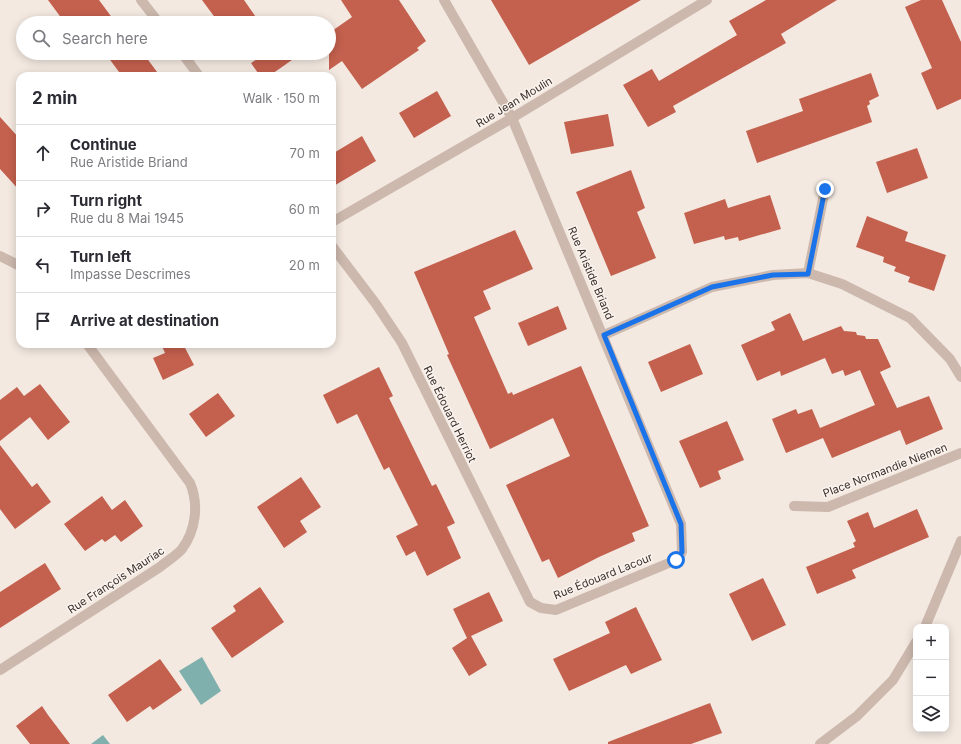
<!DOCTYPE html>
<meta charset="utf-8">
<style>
:root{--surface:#fff;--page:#f7f7f7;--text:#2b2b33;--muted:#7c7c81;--line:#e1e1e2}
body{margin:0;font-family:Inter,sans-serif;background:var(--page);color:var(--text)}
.controls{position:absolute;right:12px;bottom:12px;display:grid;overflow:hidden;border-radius:8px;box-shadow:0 2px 10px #0003}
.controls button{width:36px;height:36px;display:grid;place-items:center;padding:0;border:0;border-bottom:1px solid var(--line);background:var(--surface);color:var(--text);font:20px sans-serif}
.stop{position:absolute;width:12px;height:12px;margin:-9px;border:3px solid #1a73e8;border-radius:50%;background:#fff}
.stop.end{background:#1a73e8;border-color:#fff;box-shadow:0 1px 4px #0008}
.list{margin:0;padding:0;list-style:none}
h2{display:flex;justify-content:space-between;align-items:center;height:52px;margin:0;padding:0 16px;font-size:17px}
h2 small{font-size:13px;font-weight:400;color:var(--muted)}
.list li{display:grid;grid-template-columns:26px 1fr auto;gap:12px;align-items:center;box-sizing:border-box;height:56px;padding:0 16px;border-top:1px solid var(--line)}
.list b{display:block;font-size:15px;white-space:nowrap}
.list p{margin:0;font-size:13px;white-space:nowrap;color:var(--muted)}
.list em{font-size:13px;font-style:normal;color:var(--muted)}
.icon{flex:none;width:22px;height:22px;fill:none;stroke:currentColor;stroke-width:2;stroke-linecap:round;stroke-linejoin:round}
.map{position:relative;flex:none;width:961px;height:744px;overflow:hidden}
.search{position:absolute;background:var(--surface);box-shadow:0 2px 10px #0003;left:16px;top:16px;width:320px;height:44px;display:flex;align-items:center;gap:10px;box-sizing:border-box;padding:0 14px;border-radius:22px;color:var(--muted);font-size:15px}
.panel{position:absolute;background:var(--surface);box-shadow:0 2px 10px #0003;left:16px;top:72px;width:320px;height:276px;border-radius:12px}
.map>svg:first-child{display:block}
</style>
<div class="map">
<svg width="961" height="744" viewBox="0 0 961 744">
<rect width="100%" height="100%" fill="#f3e9e1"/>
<!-- water -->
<g fill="#80b0ae">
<path d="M202,657L221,691L201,705L179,671Z"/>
<path d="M103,735L110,744H91Z"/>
</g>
<!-- building -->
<g fill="#c4604e">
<path d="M48,0H99L116,23H65Z"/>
<path d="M202,0H244L260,23H219Z"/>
<path d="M341,0H399L426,41L417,48L419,50L362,89L342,61L329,70V33L352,17Z"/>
<path d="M491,0H641L529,65Z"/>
<path d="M766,0H837L781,34L786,43L673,106L676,112L648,127L623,85L652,69L659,81L737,35L729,21Z"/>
<path d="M921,0H942L961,42V99L937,110L921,73L932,68L905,7Z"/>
<path d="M78,53H91L83,59Z"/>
<path d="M105,53H143L160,76H122Z"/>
<path d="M266,53H302L269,76H260L251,63Z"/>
<path d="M871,73L879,96L869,101L870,104L867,106L872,122L757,163L746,131L803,111L799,99Z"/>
<path d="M437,91L451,116L414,138L399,113Z"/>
<path d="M608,114L614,146L571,154L564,122Z"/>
<path d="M0,117L20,139V191L0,169Z"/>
<path d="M362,136L376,161L332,187V154Z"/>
<path d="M917,148L928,178L887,193L876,162Z"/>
<path d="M631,170L645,208L637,212L656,258L611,276L576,192Z"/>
<path d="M770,195L781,229L739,241L738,237L725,240L724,236L694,244L684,213L725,199L728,208Z"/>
<path d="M867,216L908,232L905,241L946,255L934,291L908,282L910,277L894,271L896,267L883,262L884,257L856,247Z"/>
<path d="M515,230L533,269L483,291L491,309L474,317L508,394L512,392L513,395L581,366L649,526L632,533L635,541L599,557L558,578L549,559L542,562L506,485L570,456L553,418L490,449L447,355L449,354L414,272Z"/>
<path d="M558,306L567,329L528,346L518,323Z"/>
<path d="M790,313L803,341L841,326L844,331L856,332L857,335L865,336L866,339H878L891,367L880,372L897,408L929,396L943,429L906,445L900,430L832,458L823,438L786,453L772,419L796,409L798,414L812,409L820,428L875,405L860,370L845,376L843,370L832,374L825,358L781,376L780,371L757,381L741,345L775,330L771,322Z"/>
<path d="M161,344H183L194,365L163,380L153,358L165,353Z"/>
<path d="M690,344L703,374L661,392L648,362Z"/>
<path d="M379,367L393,396L389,398L432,486L436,484L455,523L447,527L461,558L427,576L415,551L406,556L396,536L418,525L389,467L384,470L357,414L337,424L323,395Z"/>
<path d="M40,384L70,422L48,440L30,417L0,441V400L17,387L24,396Z"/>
<path d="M218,393L235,416L206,437L189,414Z"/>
<path d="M727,421L744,460L718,471L721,479L700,488L679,441Z"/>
<path d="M0,445L32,487L37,483L51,502L15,529L0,509Z"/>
<path d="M301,477L321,507L300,521L307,532L284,548L257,507Z"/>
<path d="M102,496L112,510L125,500L143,526L121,542L115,535L105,542L102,539L85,551L64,524Z"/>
<path d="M917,509L929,537L852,570L856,578L817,594L806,567L855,547L853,543L856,541L847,521L868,512L874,528Z"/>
<path d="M45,563L61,589L0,628V592Z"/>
<path d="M763,578L786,625L752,641L729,594Z"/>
<path d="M260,587L284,622L232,658L211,628L236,611L233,606Z"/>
<path d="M489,592L503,621L471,636L487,665L469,676L452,648L467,638L453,609Z"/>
<path d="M636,607L662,660L631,674L626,665L569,691L553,659L610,633L605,622Z"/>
<path d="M160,659L182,690L153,710L150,706L127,722L108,695Z"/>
<path d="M710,703L722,733L691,744H608V742Z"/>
<path d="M42,706L48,715L70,744H30L16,726Z"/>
</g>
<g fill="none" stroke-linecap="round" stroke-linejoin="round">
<!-- street -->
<g stroke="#ccb8ad" stroke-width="10">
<path d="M141,0L159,23"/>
<path d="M182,53L199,76"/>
<path d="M332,222L512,118L707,0"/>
<path d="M332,246L376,304L402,343L530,602L541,608L556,610L676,560L682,552L681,524L512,118L444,0"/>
<path d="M0,256L20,266"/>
<path d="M808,273L825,189"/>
<path d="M604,335L712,287L773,275L808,273L842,284L910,318L950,359L961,377"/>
<path d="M794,506L828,507L961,453"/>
<path d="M925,627L961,541"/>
<path d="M0,670L160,567C167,561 176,556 182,549C196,530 199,504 190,483L87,344"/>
<path d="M820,744L857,716L893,680L916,642"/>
</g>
</g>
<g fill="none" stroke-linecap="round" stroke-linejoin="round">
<!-- route -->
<path stroke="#1a73e8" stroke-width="5" d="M676,560L682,552L681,524L604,335L712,287L773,275L808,274L825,189"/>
</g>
<g text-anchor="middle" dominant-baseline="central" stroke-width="3" stroke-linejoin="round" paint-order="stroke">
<!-- street labels -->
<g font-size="11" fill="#3a2f2b" stroke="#fbf4ee">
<text transform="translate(514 102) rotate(-31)">Rue Jean Moulin</text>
<text transform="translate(591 273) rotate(67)">Rue Aristide Briand</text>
<text transform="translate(450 414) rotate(64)">Rue Édouard Herriot</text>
<text transform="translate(885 470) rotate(-21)">Place Normandie Niemen</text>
<text transform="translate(603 576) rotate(-22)">Rue Édouard Lacour</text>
<text transform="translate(116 580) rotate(-33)">Rue François Mauriac</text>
</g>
</g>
</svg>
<div class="controls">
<button>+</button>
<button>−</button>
<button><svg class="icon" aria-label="layers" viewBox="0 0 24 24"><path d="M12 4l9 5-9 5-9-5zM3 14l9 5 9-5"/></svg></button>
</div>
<div class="stop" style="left:676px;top:560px"></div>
<div class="stop end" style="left:825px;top:189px"></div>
<div class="search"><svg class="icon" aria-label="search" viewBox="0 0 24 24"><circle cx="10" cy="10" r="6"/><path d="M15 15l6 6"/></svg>Search here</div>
<section class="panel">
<h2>2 min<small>Walk · 150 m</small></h2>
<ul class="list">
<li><svg class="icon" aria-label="ahead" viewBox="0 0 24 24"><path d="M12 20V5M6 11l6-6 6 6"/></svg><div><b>Continue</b><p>Rue Aristide Briand</p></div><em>70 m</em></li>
<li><svg class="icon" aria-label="right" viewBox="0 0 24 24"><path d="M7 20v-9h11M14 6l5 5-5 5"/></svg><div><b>Turn right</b><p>Rue du 8 Mai 1945</p></div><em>60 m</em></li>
<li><svg class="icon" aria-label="left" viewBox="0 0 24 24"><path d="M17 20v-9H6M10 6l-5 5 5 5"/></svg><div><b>Turn left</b><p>Impasse Descrimes</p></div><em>20 m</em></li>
<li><svg class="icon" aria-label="arrive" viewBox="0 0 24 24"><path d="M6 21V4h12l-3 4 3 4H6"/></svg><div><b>Arrive at destination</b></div></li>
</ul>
</section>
</div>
